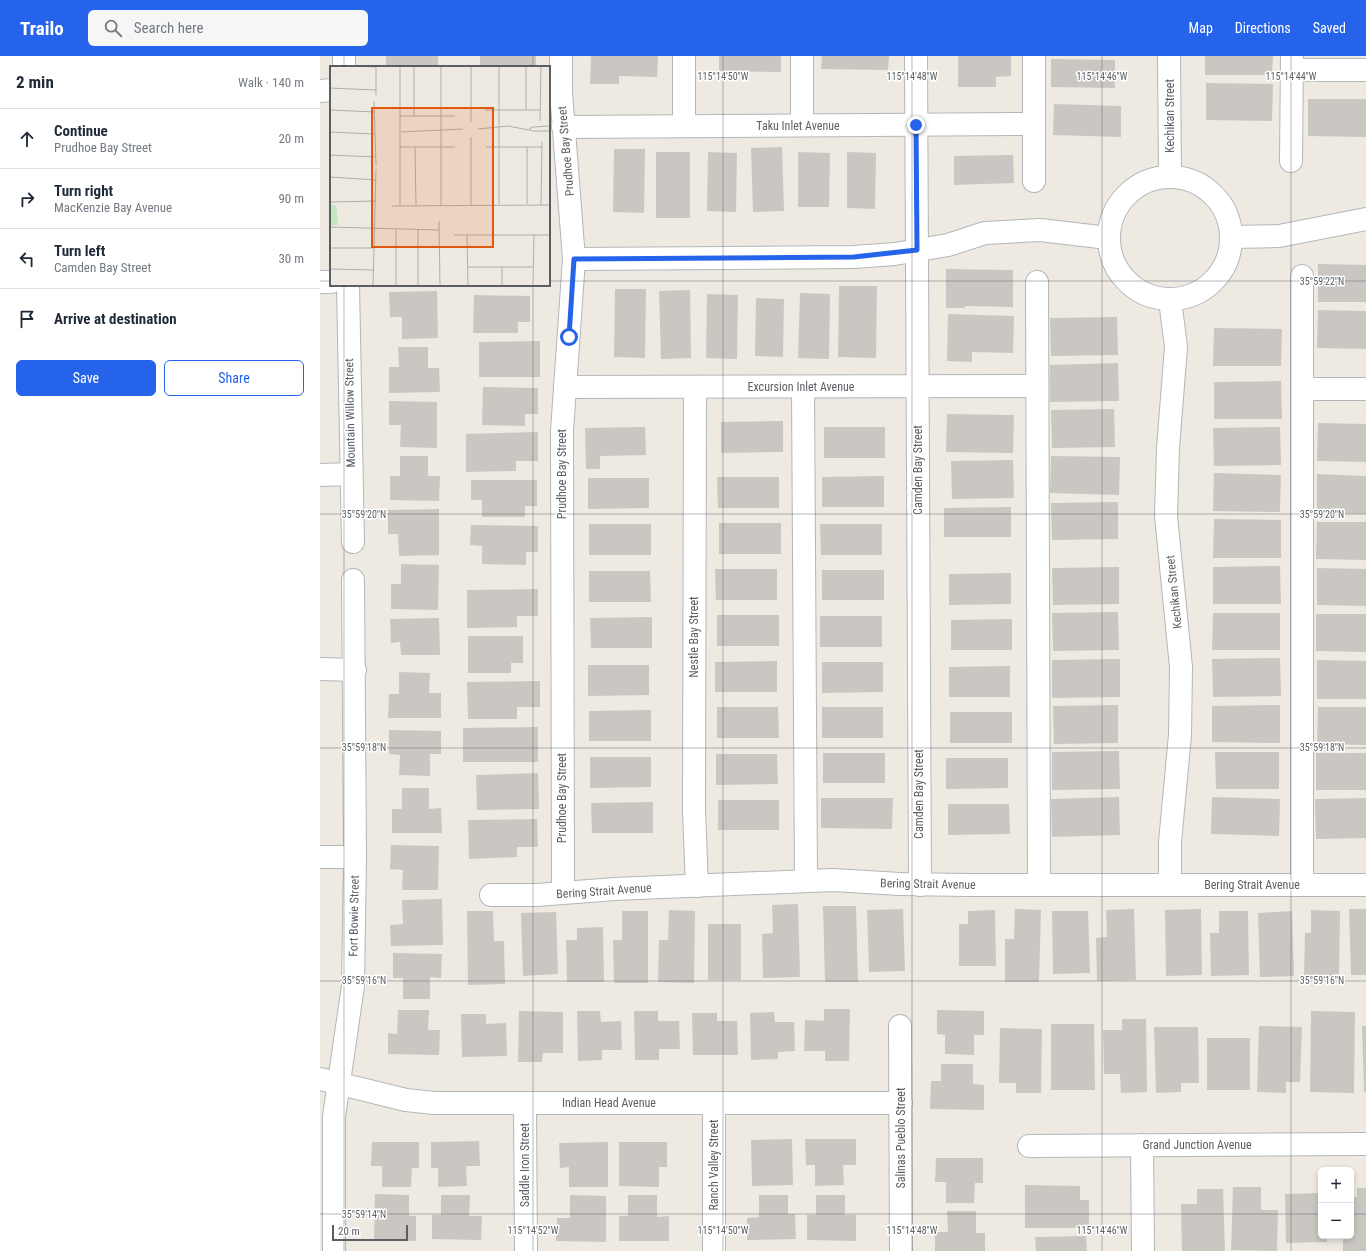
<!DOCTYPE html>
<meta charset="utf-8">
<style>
:root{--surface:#fff;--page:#f6f6f7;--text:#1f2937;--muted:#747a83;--line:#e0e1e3;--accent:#2563eb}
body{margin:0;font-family:"Roboto Condensed",sans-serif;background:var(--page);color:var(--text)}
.controls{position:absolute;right:12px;bottom:12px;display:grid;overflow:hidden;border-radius:6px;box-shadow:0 2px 6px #0003}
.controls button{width:36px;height:36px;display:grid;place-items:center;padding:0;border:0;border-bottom:1px solid var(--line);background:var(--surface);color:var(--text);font:20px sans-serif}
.scale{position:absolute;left:12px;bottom:10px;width:76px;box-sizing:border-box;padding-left:4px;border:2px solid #5b5f63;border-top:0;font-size:11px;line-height:14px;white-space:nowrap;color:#5b5f63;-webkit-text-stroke:3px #fff;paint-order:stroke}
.stop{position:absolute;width:12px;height:12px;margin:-9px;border:3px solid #2563eb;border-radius:50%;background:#fff}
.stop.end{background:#2563eb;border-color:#fff;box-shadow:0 1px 4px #0008}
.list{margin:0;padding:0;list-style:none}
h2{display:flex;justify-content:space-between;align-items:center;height:52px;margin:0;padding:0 16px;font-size:17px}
h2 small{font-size:13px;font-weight:400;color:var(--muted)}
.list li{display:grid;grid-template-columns:26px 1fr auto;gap:12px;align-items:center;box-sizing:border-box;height:60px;padding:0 16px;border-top:1px solid var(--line)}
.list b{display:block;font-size:15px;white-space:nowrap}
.list p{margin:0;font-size:13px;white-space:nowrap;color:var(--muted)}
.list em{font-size:13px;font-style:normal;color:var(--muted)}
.actions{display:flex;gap:8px;padding:12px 16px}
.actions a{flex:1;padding:9px 0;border:1px solid var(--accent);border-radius:6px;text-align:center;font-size:14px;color:var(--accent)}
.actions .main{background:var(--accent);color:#fff}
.icon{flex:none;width:22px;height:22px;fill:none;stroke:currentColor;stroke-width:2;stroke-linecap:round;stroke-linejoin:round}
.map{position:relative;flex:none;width:1046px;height:1195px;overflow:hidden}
header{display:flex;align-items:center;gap:24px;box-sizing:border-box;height:56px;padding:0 20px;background:var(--accent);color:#fff}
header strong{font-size:19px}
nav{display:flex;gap:22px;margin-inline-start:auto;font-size:14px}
.search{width:280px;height:36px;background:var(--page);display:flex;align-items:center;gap:10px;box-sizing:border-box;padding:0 14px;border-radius:6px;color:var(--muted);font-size:15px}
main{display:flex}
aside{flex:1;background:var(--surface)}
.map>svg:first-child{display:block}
</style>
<header>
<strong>Trailo</strong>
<div class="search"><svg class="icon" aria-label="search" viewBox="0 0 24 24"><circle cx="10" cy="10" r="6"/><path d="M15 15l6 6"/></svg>Search here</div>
<nav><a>Map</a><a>Directions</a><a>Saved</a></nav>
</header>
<main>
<aside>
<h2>2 min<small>Walk · 140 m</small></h2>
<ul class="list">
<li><svg class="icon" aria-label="ahead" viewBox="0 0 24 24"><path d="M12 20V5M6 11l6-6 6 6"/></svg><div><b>Continue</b><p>Prudhoe Bay Street</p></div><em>20 m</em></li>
<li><svg class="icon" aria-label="right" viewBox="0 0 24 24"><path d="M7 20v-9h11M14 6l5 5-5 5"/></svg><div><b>Turn right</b><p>MacKenzie Bay Avenue</p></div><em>90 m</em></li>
<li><svg class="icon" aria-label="left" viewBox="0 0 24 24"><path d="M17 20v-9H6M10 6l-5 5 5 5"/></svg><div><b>Turn left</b><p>Camden Bay Street</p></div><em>30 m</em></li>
<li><svg class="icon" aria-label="arrive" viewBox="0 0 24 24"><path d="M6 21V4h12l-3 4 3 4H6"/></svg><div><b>Arrive at destination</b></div></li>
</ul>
<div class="actions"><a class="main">Save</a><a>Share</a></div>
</aside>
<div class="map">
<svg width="1046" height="1195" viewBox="0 0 1046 1195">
<rect width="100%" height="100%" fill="#eeeae2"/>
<!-- building -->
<g fill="#cac7c2">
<path d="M66,0H118V10L66,11Z"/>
<rect x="160" y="0" width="56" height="11"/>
<path d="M271,0H338L337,21L299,20V28H270Z"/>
<path d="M399,0H461V16L399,15Z"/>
<path d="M502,0H569L568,14L501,13Z"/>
<path d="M638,0H691V20L676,21V31H638Z"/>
<path d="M885,0H953L952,19H885Z"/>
<path d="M731,3L795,4V32L731,31Z"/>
<path d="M886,27L953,28L952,65L886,64Z"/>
<path d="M988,43H1046V81L988,80Z"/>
<path d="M734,48L801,50V81L733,79Z"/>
<path d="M462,91L464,155L433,156L431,92Z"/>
<path d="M294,93H325L324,157L293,156Z"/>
<rect x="336" y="96" width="34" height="66"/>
<path d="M388,96L417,97L416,156L387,155Z"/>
<path d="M478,96L510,97L509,151H478Z"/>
<path d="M527,96L556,97L555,153L527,152Z"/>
<path d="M693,99L694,127L634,129V100Z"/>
<path d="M998,208L1046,209V246H998Z"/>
<path d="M626,213L693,214V251L645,250V252H626Z"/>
<rect x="155" y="229" width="50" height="2"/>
<path d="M519,230H557L556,302L518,301Z"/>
<path d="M295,233H326L325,302L294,301Z"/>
<path d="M370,234L371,302L341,303L339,235Z"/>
<path d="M117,235L118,282L82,283V261H70L69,236Z"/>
<path d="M480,237L510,238L509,303L478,302Z"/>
<path d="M387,238L418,239L417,303L386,302Z"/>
<path d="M154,239L210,240V266H198V277H153Z"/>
<path d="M436,242L464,243L463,301L435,300Z"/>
<path d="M998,254L1046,255V293L997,292Z"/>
<path d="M628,258L694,260L693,297L652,296V306L627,305Z"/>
<path d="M797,261L798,299L731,300L730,262Z"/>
<path d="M894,272L962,273L961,310H893Z"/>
<path d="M220,285V321H159V286Z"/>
<path d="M78,291H108V312H119L120,336L69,337V311H79Z"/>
<path d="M798,307L799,345L730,346V309Z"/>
<path d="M961,325L962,363H894V326Z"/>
<path d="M163,331L218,332V358H205V370L162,369Z"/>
<path d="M69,345L117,346V392L80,391L81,369H69Z"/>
<path d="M794,353L795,391L732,392L731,354Z"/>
<path d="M627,358L694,359L693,397L626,396Z"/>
<path d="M463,365V396L401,397V366Z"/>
<path d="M998,367L1046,368V406L997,405Z"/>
<path d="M325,371L326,399L280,400V413H266L265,372Z"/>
<rect x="504" y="371" width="61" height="31"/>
<path d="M960,371L961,409L894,410L893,372Z"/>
<path d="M218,376V405H196V415L146,416V378Z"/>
<path d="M80,400H108V420H120L119,445L70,444V420H80Z"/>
<path d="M731,400L800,401L799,439L730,437Z"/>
<path d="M693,404L694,442L632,443L631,405Z"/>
<path d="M894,417L961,419L960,456L893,455Z"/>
<path d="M997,418L1046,420V458L997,457Z"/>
<path d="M564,420V451H502V421Z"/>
<path d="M397,421H459V452H398Z"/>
<path d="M268,422H329V452L268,453Z"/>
<path d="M151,424H217V450H205V461H162V444H151Z"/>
<path d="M798,446V483L732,484L731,447Z"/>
<path d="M691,451V481H624V452Z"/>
<path d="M119,453V499L79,500L78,478H68V454Z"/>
<path d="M894,463L961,464V502H893Z"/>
<path d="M997,466H1046V504L996,503Z"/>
<rect x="399" y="467" width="62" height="31"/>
<rect x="269" y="468" width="62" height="31"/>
<path d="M500,468H562V499H501Z"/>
<path d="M151,469L218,470V496H206V509L162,508V490L150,489Z"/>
<path d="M81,508L119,509L118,554L71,553V528H81Z"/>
<path d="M960,510L961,548H893V511Z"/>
<path d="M799,511V548L733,549L732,512Z"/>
<path d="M997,512L1046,513V550L997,549Z"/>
<path d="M395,513H457V544H396Z"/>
<rect x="502" y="514" width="62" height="30"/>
<path d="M269,515H330L331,546H269Z"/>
<path d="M691,517V548L629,549V518Z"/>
<path d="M218,533V560H197V571L147,572V534Z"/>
<path d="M798,556L799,594L733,595L732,557Z"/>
<path d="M893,557H960V594H892Z"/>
<path d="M996,558H1046V596L996,595Z"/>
<rect x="397" y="559" width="62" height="31"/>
<rect x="500" y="560" width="62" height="31"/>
<path d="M332,561V592H271L270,562Z"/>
<path d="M119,562L120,599H81L80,586L71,587L70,563Z"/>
<path d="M692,563V594H631V564Z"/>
<path d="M148,580H203V607H191V617H148Z"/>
<path d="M960,602L961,640L893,641L892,603Z"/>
<path d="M800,603V641L732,642V604Z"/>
<path d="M997,604L1046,605V643H997Z"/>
<path d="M457,605V636H395V606Z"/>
<path d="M502,606H563V636L502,637Z"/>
<path d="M268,609H329V639L268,640Z"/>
<path d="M690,610V641H629V611Z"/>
<path d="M79,616L110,617L109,637H121V662H68L69,638H79Z"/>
<path d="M220,625V651H197V663H148L147,626Z"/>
<path d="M798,649V687L734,688L733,650Z"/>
<path d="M960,649V687L892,686V650Z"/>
<path d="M397,651H458L459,682H397Z"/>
<rect x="502" y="651" width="61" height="31"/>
<path d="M998,651H1046V689L997,688Z"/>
<path d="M331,654V685H269V655Z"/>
<rect x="630" y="656" width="62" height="31"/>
<path d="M218,671V706H143V672Z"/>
<path d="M69,674L121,675V698H110V720L79,719L80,699L69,698Z"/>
<path d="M799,695L800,733L732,734V696Z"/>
<path d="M895,696H959V733H896Z"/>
<rect x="503" y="697" width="62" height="30"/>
<rect x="996" y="697" width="50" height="37"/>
<path d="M396,698H457L458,728L396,729Z"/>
<path d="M270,701H331V731L270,732Z"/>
<path d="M626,702H688V732L626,733Z"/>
<path d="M218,717L219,753L157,754L156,719Z"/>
<path d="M82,732H109V753L121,752L122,777H72V753H82Z"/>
<path d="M799,741L800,779L732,781L731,743Z"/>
<path d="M892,741L960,743L959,780L891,778Z"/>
<path d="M501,742H573L572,773L501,772Z"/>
<path d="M1046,742V782L996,783L995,743Z"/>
<rect x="398" y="744" width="61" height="30"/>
<path d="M333,746V777H272L271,747Z"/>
<path d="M628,748H689L690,778L628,779Z"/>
<path d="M217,763L218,791H197V801L149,803L148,764Z"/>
<path d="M71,789L119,790L118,834H82L83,814L70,813Z"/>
<path d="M122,843L123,889L71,890L70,869L83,868L82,844Z"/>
<path d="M478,848L480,921L443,922L442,878L453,877L452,849Z"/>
<path d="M503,850H536L538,926H505Z"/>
<path d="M583,853L585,915L549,916L547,854Z"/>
<path d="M695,853L721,854L719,926H685V883H694Z"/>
<path d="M814,853L816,924L777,925L776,882L787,881L786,854Z"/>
<path d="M881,853L882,919L846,920L845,854Z"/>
<path d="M1029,853H1046V919H1031Z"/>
<path d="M349,854L375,855L374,927L338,926L339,884H348Z"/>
<path d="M675,854L676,910H639V868H648V855Z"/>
<path d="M991,854L1020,855L1019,921L984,920L985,877H991Z"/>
<path d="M147,855H173L174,885H184L185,928L148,929Z"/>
<path d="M302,855H328V927H294L293,884H302Z"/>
<path d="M732,855H768L770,917L733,918Z"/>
<path d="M899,855H928L929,919L891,920L890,877H899Z"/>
<path d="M972,855L974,920L940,921L938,857Z"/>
<path d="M236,856L238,918L203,920L201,857Z"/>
<rect x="388" y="868" width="33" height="56"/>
<path d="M283,871L284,926H247L246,884H257V872Z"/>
<path d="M73,897L122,898L121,922L110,921V943H83V922H73Z"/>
<path d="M504,953H530L529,1005H505V995H484L485,964L504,965Z"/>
<path d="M78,954H109L108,974H120L119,999L68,998V977L77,978Z"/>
<path d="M617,954L664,955V979H654V999L625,998V979L617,978Z"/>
<path d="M199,955L243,956V997H223L222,1006H198Z"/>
<path d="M257,955H280L281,966L301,965L302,994H282V1004L258,1005Z"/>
<path d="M314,955H338V965H359L360,993H339V1004H315Z"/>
<path d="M991,955L1035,956L1034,1037L990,1036Z"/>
<path d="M454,956L455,966H474L475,995L458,996V1003L431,1004L430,957Z"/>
<path d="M372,957H397V965H417L418,999H373Z"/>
<path d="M141,958H166V968L186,967L187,1000L142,1001Z"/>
<path d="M802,963H826L827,1036L801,1037L800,1018H784L783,974H802Z"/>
<path d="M731,968H774L775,1034H731Z"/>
<path d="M939,970L982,971L980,1026H966V1037L937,1036Z"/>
<path d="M1042,970H1046V1036H1044Z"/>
<path d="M834,971H878L879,1027H861V1036L836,1037Z"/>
<path d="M680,972L722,973L721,1037H696V1027H679Z"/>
<rect x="887" y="982" width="43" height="52"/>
<path d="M621,1008H653V1028L664,1029V1054L610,1053L611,1025H621Z"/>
<path d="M472,1083L473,1129L432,1130L431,1084Z"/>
<path d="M485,1083H536V1109H523L524,1129L495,1130V1109H486Z"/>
<path d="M159,1085L160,1110H146L147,1130L118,1131V1112H111V1086Z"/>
<path d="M52,1086H99V1112H92L91,1131H62V1110H51Z"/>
<path d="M288,1086V1131H249V1111L240,1112L239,1087Z"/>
<path d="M299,1086H347V1111H339V1131L299,1130Z"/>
<path d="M616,1102H663V1127H655L654,1147H626V1126H615Z"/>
<path d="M705,1129L760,1130V1144H769V1172H705Z"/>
<path d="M913,1131H941V1154H958L957,1195L911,1194Z"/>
<path d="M1037,1132H1046V1195H1023V1180H1031V1141H1037Z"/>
<path d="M877,1133H903L905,1195H862L861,1148H877Z"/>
<path d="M1001,1137V1180H1007V1186L966,1187L965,1138Z"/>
<path d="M55,1138L89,1139V1160H96V1185L54,1184Z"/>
<path d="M121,1139H150L149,1160H162L161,1184L112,1183V1159H121Z"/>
<path d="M250,1139L286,1140V1186L236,1185L237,1162H250Z"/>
<path d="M308,1139H337V1161L349,1160V1185H299V1160H308Z"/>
<path d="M439,1139H468V1158H475L476,1183L427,1184V1162L439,1161Z"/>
<path d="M496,1139H525V1159H536V1185L487,1184V1159H496Z"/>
<path d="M627,1155H656V1177H665V1195H615V1176H628Z"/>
<path d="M766,1180L767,1195H716L715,1181Z"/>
</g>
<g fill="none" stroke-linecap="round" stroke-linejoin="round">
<!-- minor casing -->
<g stroke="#b3b6ba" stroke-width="24">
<g id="minor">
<path d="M24,0V11"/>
<path d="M241,0V36L254,203L242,375L243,837"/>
<path d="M364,0V70"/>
<path d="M482,0V69"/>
<path d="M596,0L600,829"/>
<path d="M714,0V125"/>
<path d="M849,0L850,121"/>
<path d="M972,14H1046"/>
<path d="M0,35L11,34"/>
<path d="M243,71L714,68"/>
<path d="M971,105L972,0"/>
<circle cx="850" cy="182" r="61"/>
<path d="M911,181L959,180L1046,163"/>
<path d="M254,203L534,201L575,198L628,189L665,177L720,174L788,182"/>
<path d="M0,226H11"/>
<path d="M717,226L719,829"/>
<path d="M28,229L33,486"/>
<path d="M850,244L856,291L848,392L846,460L861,611L860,679L850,786V829"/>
<path d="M245,331L717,330"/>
<path d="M375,331L374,755L377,830"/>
<path d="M483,331L486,825"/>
<path d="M982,333H1046"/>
<path d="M0,419L31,418"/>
<path d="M0,613L35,614"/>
<path d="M0,801H35"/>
<path d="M982,829V220"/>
<path d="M171,839H217L295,833L513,824L580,828L647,829H1046"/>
<path d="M580,970L581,1195"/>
<path d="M0,1023L86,1044L114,1047H581"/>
<path d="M205,1047L206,1195"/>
<path d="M394,1047V1195"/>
<path d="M822,1089L823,1195"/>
<path d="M709,1090L1046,1088"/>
<path d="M14,1195V1060L33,930L35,801L33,524"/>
</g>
</g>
<!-- minor -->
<use href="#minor" stroke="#fff" stroke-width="22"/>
</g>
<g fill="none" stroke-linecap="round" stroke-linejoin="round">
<!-- route -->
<path stroke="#2563eb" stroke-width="5" d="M249,281L254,203L534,201L597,194L596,69"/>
</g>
<!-- ticks -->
<path fill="none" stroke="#5b5f63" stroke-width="1" stroke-opacity="0.45" d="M24,0V11M213,0V11M403,0V1195M592,0V1195M782,0V1195M971,0V1195M0,225H11M229,225H1046M24,229V1195M213,229V1195M0,458H1046M0,692H1046M0,925H1046M0,1158H1001M1031,1158H1046"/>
<g text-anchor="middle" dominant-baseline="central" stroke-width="3" stroke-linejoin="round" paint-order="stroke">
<!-- street labels -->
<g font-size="12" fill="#5b5f63" stroke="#fff">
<text transform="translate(850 60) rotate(-90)">Kechikan Street</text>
<text x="478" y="70">Taku Inlet Avenue</text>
<text transform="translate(246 95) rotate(-95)">Prudhoe Bay Street</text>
<text x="481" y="331">Excursion Inlet Avenue</text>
<text transform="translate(30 357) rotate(-91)">Mountain Willow Street</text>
<text transform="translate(598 414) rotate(-90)">Camden Bay Street</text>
<text transform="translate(242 418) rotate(-90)">Prudhoe Bay Street</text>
<text transform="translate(854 536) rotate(-96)">Kechikan Street</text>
<text transform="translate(374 581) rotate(-90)">Nestle Bay Street</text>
<text transform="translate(599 738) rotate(-90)">Camden Bay Street</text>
<text transform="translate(242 742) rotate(-90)">Prudhoe Bay Street</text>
<text transform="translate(608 828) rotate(1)">Bering Strait Avenue</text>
<text x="932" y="829">Bering Strait Avenue</text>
<text transform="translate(284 835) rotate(-4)">Bering Strait Avenue</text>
<text transform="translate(34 860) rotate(-89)">Fort Bowie Street</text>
<text x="289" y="1047">Indian Head Avenue</text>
<text transform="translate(581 1082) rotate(-90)">Salinas Pueblo Street</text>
<text x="877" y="1089">Grand Junction Avenue</text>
<text transform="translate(205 1109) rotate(-90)">Saddle Iron Street</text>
<text transform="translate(394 1109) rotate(-90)">Ranch Valley Street</text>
</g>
</g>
<!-- overview -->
<g transform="translate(10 10)">
<rect width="220" height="220" fill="#eeeae2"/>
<path d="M0,139H6L8,159H0Z" fill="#c3e6be"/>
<path fill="none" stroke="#afaeab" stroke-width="1" d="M20,0L46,1M46,0V29M70,0V140M84,0V50M111,0V139M0,22L46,24M44,35L46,99M0,44L45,46M155,44H210M196,44V0M70,50H125M210,55L211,0M141,56V0M148,63L178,60L204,65H220M199,63L203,61L220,60M0,66L45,68M71,66L133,63M141,71V139M70,81H125M85,81L86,139M156,81H212M0,89L45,91M0,111L46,114M0,136L46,135M169,138V0M197,138V81M211,139L212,76M62,140L220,139M109,155L110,220M0,161L109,164M66,164V220M88,164V220M124,169H220M137,169L138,220M0,182H43M138,201H203M0,203L43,204M43,220L46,103M172,220V201M203,220L204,168"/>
<path fill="#e15910" fill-opacity="0.15" stroke="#e15910" stroke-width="2" d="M42,42H163V181H42Z"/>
<rect width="220" height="220" fill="none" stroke="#5b5f63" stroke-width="2"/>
</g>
<g font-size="10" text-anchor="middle" fill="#5b5f63" stroke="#fff" stroke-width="3" stroke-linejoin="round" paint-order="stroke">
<text x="403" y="24">115°14'50"W</text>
<text x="592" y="24">115°14'48"W</text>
<text x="782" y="24">115°14'46"W</text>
<text x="971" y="24">115°14'44"W</text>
<text x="1002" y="229">35°59'22"N</text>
<text x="44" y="462">35°59'20"N</text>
<text x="1002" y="462">35°59'20"N</text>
<text x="44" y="695">35°59'18"N</text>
<text x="1002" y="695">35°59'18"N</text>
<text x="44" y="928">35°59'16"N</text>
<text x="1002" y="928">35°59'16"N</text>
<text x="44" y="1162">35°59'14"N</text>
<text x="213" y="1178">115°14'52"W</text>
<text x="403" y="1178">115°14'50"W</text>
<text x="592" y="1178">115°14'48"W</text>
<text x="782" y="1178">115°14'46"W</text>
</g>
</svg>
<div class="controls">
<button>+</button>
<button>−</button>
</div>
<div class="scale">20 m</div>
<div class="stop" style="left:249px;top:281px"></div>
<div class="stop end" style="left:596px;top:69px"></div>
</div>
</main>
